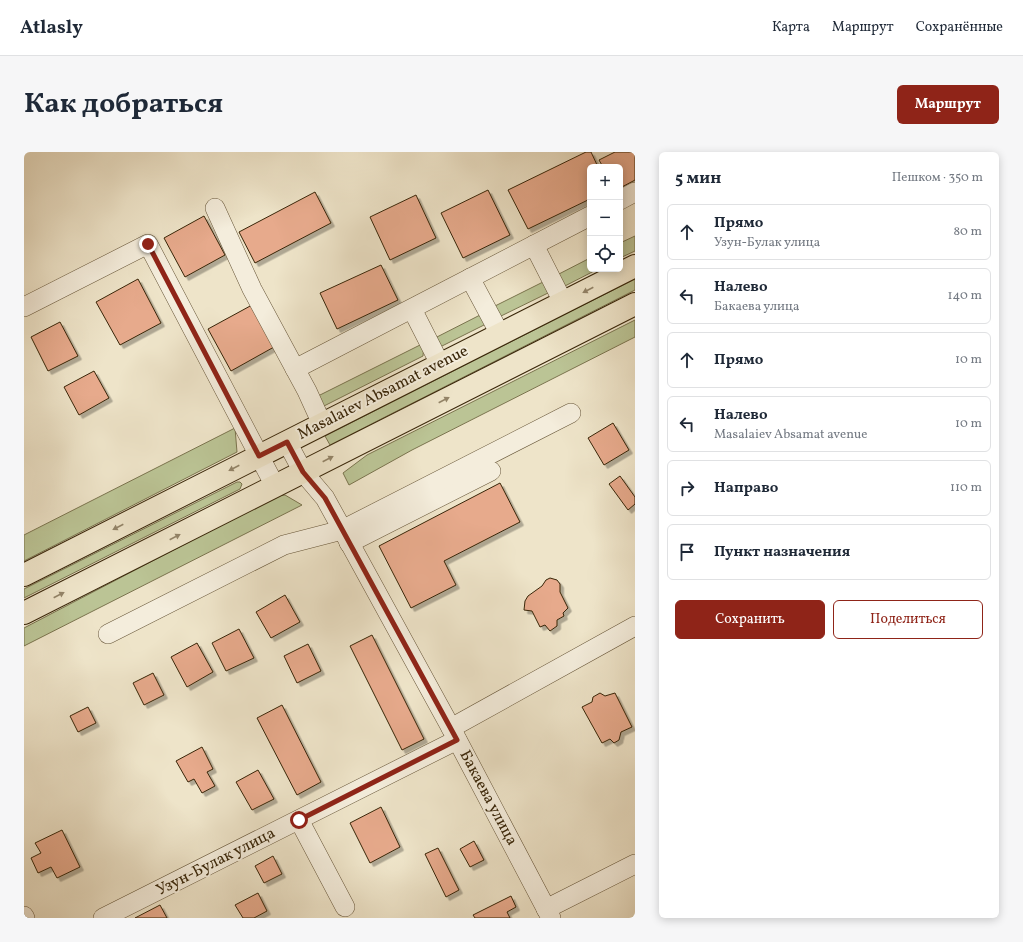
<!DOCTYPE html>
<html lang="ru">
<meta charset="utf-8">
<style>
:root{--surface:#fff;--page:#f6f6f7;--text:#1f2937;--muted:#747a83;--line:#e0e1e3;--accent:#8f2418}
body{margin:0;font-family:Vollkorn,serif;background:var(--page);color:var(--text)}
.controls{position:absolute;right:12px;top:12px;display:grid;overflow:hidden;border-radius:6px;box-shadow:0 2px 10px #0003}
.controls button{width:36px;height:36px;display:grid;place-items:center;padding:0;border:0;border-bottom:1px solid var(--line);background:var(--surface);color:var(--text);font:20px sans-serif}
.stop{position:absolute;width:12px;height:12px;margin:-9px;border:3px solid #8f2418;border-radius:50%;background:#fff}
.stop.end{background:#8f2418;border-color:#fff;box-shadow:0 1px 4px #0008}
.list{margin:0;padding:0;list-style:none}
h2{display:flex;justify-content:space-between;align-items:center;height:52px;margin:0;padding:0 16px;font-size:17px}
h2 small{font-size:13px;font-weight:400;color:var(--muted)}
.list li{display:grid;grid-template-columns:26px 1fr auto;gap:12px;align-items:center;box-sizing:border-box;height:56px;margin:0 8px 8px;padding:0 8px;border:1px solid var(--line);border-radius:6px}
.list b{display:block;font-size:15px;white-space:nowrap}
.list p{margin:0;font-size:13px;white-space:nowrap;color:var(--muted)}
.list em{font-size:13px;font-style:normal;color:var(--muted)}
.actions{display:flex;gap:8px;padding:12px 16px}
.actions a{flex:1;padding:9px 0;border:1px solid var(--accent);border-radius:6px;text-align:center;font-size:14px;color:var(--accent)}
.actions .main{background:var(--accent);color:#fff}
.icon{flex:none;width:22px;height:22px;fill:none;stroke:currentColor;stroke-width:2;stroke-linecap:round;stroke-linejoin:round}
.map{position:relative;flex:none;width:611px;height:766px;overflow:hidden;border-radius:6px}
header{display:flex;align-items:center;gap:24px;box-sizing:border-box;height:56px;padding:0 20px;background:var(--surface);border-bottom:1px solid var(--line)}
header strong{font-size:19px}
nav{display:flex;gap:22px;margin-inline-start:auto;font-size:14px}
.intro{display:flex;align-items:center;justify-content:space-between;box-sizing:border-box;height:96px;padding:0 24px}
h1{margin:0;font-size:28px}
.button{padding:10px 18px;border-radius:6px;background:var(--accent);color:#fff;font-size:14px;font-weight:700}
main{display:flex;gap:24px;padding:0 24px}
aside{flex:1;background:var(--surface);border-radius:6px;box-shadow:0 2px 10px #0003}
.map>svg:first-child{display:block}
</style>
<header>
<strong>Atlasly</strong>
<nav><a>Карта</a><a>Маршрут</a><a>Сохранённые</a></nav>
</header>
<div class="intro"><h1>Как добраться</h1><a class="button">Маршрут</a></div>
<main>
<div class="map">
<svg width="611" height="766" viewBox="0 0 611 766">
<defs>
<filter id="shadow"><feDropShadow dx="3.5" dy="3.5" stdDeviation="0" flood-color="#0004"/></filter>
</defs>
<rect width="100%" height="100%" fill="#eee4c9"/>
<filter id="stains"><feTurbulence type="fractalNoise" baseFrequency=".005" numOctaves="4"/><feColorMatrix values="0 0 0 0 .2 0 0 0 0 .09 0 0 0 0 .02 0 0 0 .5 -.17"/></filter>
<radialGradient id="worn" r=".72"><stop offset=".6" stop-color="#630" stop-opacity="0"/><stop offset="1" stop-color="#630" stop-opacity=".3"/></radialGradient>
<!-- green -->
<g fill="#bbc495" stroke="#7a744e">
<path d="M611,84V99L596,106V91Z"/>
<path d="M566,106V117H574L539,135L533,123Z"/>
<path d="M611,127V138L306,293L301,284Z"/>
<path d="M519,130L524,141L475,165L469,155Z"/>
<path d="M460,161L464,171L414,196L409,187Z"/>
<path d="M611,168V185L388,298L325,333L319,321L343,303Z"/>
<path d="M400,191L399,204L298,255L292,245Z"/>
<path d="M211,276L213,300L0,409V383Z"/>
<path d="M213,330H216L218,332L216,337L0,446V437Z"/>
<path d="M261,343L278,353L0,494V476L253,344Z"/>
</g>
<!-- building -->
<g fill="#e7aa8c" stroke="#382508" filter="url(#shadow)">
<path d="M562,0H567L574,15H566V47L504,77L484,38Z"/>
<path d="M591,0H611V28L596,36V15H579L575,8Z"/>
<path d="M464,38L486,83L439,106L417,61Z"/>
<path d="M291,40L307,71L231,111L215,80Z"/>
<path d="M392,43L412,86L366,108L346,65Z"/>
<path d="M180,64L201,103L161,125L140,86Z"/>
<path d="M357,113L374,148L313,177L296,141Z"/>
<path d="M114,127L137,171L96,193L72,150Z"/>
<path d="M228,153L250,195L207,219L184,177Z"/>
<path d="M36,170L54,204L24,219L7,185Z"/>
<path d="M70,219L85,246L55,263L40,235Z"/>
<path d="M589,271L605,298L580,313L564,286Z"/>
<path d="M596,324L611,345V352L604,358L585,332Z"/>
<path d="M476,331L496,370L420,409L432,433L387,456L355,394Z"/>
<path d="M526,426L533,428L536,432V440L544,456L539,461L540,464L533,468V474L526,479L521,473L516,475L508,459L500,458L501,449L504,444L518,434L522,428Z"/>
<path d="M261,443L276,470L247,486L232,460Z"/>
<path d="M215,477L230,506L202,519L188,491Z"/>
<path d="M348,483L400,587L378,598L326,494Z"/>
<path d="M173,491L189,520L163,535L147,505Z"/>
<path d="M284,492L297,519L273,531L260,504Z"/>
<path d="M129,521L140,543L120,553L109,531Z"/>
<path d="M576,541L581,544L591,541L608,575L597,580L595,588L590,591L586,587L578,591L558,555L568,550L569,545Z"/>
<path d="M258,553L297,630L273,643L233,566Z"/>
<path d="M64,555L72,571L54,580L46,564Z"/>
<path d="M178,595L189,617L183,620L191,634L178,641L170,627L164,630L152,609Z"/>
<path d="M234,618L250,647L228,658L212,630Z"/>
<path d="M357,655L376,695L346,711L326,671Z"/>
<path d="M38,678L56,715L33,726L27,715L14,721L7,706L17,701L11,691Z"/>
<path d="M450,689L460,708L446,715L436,697Z"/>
<path d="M414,696L435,738L422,745L401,702Z"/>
<path d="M249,704L258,722L240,731L231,714Z"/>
<path d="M234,741L243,759L230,766H219L211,753Z"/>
<path d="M487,744L492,755L483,760L486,766H451L449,763Z"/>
<path d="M136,753L143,766H111Z"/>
</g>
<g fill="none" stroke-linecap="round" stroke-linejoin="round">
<!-- minor casing -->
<g stroke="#665538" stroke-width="20">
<g id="minor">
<path d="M596,48L611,40"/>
<path d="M191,56L228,137L283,239L298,272"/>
<path d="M510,93L539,150"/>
<path d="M446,126L476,182"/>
<path d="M0,155L124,92L251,334"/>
<path d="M388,157L416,212"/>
<path d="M271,217L566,64"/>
<path d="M263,290L279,320L301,346L427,576L527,766"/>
<path d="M325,391L467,319"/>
<path d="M84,482L260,393L318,378L547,261"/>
<path d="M427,576L611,474"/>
<path d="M275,668L321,755"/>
<path d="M522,757L611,712"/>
<path d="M0,764L1,766"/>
<path d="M79,766L433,588"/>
</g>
</g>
<!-- major casing -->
<g stroke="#382508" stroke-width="24">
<g id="major">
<path d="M0,423L611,114"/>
<path d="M0,461L611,152"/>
</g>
</g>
<!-- minor -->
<use href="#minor" stroke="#f4eddc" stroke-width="19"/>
<!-- major -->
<use href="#major" stroke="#eee4c9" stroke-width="22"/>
</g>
<!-- one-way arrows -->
<defs><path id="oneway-solid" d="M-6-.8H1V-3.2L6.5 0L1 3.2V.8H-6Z"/></defs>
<g fill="#938468">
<use href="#oneway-solid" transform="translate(564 138) rotate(153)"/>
<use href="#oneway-solid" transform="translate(420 248) rotate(-27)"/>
<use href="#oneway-solid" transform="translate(304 307) rotate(-27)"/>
<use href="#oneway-solid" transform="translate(210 316) rotate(153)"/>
<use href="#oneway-solid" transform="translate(94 375) rotate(153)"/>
<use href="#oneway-solid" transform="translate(151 385) rotate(-27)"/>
<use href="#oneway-solid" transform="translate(35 443) rotate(-27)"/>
</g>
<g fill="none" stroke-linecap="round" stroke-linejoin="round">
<!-- route -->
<path stroke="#8f2418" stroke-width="5" d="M124,92L235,304L263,290L279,320L301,346L433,588L275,668"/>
</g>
<g text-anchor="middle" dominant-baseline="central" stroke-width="4" stroke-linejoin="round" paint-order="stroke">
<!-- street labels -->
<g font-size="16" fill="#382508" stroke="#f4eddc">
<text transform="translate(359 241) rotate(-27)">Masalaiev Absamat avenue</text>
<text transform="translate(464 646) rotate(62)">Бакаева улица</text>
<text transform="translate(192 710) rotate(-27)">Узун-Булак улица</text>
</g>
</g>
<rect width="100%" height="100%" filter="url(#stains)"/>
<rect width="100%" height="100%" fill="url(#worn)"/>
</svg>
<div class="controls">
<button>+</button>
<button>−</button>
<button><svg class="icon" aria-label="locate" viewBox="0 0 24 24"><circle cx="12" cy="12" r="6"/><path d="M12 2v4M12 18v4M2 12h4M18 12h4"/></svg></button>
</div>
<div class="stop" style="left:275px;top:668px"></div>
<div class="stop end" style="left:124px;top:92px"></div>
</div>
<aside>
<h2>5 мин<small>Пешком · 350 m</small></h2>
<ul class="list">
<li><svg class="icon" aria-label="ahead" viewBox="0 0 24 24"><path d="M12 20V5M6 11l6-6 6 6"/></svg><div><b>Прямо</b><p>Узун-Булак улица</p></div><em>80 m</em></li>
<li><svg class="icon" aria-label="left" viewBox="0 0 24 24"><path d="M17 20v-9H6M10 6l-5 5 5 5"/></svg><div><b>Налево</b><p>Бакаева улица</p></div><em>140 m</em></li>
<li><svg class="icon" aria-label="ahead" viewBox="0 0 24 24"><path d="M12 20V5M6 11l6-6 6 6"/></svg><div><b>Прямо</b></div><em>10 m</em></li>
<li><svg class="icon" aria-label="left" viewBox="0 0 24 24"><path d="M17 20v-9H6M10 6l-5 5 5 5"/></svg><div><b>Налево</b><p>Masalaiev Absamat avenue</p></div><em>10 m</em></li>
<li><svg class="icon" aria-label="right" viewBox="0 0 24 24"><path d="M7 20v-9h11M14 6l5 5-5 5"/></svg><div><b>Направо</b></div><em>110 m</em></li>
<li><svg class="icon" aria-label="arrive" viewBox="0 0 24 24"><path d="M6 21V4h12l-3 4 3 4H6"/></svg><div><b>Пункт назначения</b></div></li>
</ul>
<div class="actions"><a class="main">Сохранить</a><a>Поделиться</a></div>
</aside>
</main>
